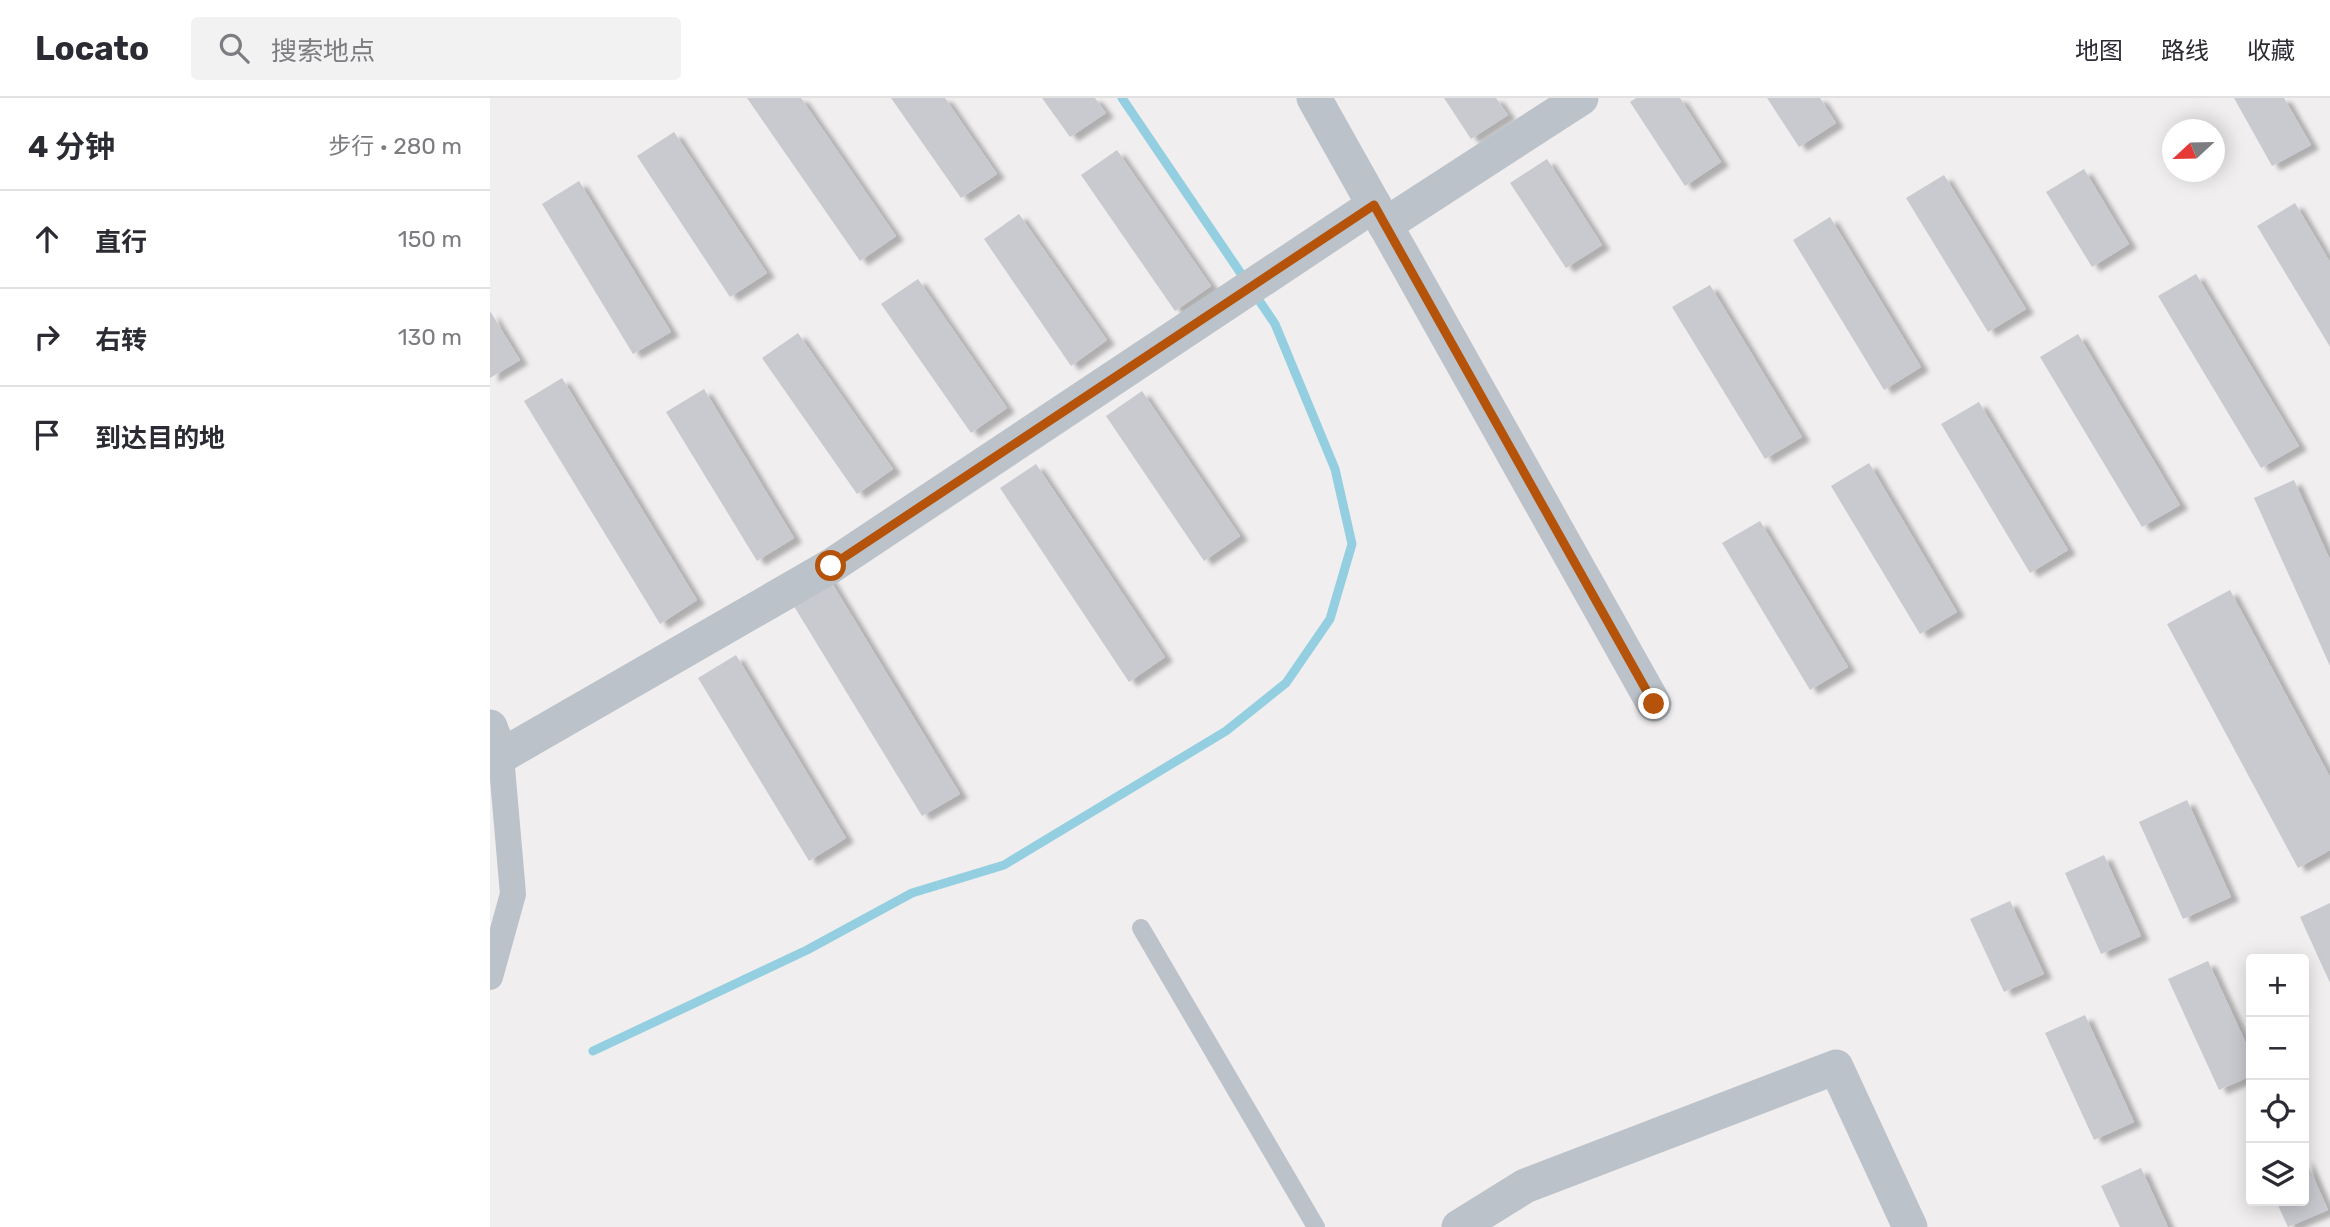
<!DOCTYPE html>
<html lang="zh">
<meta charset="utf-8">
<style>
:root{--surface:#fff;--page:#f2f2f3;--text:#2b2b33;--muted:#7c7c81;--line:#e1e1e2}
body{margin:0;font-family:Rubik,"Noto Sans SC",sans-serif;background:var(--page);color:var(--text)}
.controls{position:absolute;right:21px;bottom:21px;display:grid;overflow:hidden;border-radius:7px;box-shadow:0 4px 18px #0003}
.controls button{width:63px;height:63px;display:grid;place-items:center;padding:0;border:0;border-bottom:2px solid var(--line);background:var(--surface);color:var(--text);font:35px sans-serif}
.compass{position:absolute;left:1672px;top:21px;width:63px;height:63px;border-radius:50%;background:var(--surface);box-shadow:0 4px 18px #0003;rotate:248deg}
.stop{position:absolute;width:21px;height:21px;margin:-16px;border:5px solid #b45309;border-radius:50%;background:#fff}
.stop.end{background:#b45309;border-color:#fff;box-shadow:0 2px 7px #0008}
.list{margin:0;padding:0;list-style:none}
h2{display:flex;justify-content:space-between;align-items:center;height:91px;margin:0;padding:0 28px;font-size:30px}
h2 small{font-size:23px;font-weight:400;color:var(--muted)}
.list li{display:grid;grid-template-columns:46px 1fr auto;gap:21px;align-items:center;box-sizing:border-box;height:98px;padding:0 28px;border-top:2px solid var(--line)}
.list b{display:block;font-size:26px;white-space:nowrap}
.list em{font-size:23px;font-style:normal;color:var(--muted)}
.icon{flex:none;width:38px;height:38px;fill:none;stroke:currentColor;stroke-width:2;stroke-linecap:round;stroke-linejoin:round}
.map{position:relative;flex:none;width:1840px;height:1129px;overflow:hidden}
header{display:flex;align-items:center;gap:42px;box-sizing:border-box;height:98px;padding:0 35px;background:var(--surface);border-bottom:2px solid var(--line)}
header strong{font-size:33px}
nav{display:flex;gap:38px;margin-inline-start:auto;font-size:24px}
.search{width:490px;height:63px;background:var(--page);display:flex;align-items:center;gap:18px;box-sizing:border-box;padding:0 24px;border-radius:7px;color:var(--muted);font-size:26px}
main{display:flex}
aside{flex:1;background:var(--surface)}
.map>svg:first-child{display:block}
</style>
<header>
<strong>Locato</strong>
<div class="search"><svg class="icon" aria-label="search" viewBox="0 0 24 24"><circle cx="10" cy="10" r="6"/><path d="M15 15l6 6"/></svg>搜索地点</div>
<nav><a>地图</a><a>路线</a><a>收藏</a></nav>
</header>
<main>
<aside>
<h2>4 分钟<small>步行 · 280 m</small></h2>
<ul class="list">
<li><svg class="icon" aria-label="ahead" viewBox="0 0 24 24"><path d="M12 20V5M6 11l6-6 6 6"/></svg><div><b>直行</b></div><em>150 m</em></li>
<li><svg class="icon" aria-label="right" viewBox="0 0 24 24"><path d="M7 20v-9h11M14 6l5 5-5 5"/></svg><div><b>右转</b></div><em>130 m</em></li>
<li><svg class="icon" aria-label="arrive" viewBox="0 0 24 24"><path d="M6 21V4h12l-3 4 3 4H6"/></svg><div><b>到达目的地</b></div></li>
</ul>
</aside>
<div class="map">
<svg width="1840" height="1129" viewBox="0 0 1840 1129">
<defs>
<filter id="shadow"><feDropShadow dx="8" dy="4.5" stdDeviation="2" flood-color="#0004"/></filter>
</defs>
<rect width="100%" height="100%" fill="#f0eeee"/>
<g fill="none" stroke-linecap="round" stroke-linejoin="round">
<!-- stream -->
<g stroke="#93cfe1" stroke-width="9">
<path d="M632,0L756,183"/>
<path d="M103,953L317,852L422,795L514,767L736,633L796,585L840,521L862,446L845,371L785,226L764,195"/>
</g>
</g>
<!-- building -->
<g fill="#c9cad0" filter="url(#shadow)">
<path d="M257,0H311L406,138L370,163Z"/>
<path d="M401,0H455L507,76L471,100Z"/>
<path d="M552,0H605L616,15L580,39Z"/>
<path d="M954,0H1006L1018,17L981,41Z"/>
<path d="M1146,0H1190L1231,64L1195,88L1140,4Z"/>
<path d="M1277,0H1330L1346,25L1309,49Z"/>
<path d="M1744,0H1794L1821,47L1782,68Z"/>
<path d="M184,34L277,175L240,199L147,58Z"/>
<path d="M627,52L721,188L685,213L591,77Z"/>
<path d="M1057,61L1112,147L1076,170L1020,85Z"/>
<path d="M1594,71L1639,146L1602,169L1556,94Z"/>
<path d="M1454,77L1536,211L1498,234L1416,100Z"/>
<path d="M89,83L181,234L143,256L52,106Z"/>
<path d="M1805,105L1840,164V249L1767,128Z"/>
<path d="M529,116L617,242L581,268L494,141Z"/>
<path d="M1340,119L1431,269L1394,292L1303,142Z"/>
<path d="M1706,176L1809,348L1771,370L1668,198Z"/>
<path d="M428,181L517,310L481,335L391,206Z"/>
<path d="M1220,187L1312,339L1275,361L1182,209Z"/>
<path d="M0,213L30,262L0,280Z"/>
<path d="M308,235L403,371L367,396L272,260Z"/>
<path d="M1588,236L1690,407L1652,429L1550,259Z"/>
<path d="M72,280L207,502L170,526L34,303Z"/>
<path d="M214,291L304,440L267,463L176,314Z"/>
<path d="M652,293L750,438L714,463L616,318Z"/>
<path d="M1489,304L1578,452L1540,475L1451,326Z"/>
<path d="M1379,365L1467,514L1430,536L1341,388Z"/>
<path d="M546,366L675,559L639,584L510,390Z"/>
<path d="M1804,382L1840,462V568L1764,400Z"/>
<path d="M1270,423L1358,569L1320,592L1232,445Z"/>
<path d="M337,477L470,696L432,718L299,500Z"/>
<path d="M1740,492L1840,679V752L1808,770L1677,526Z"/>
<path d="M246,557L356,740L319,763L208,580Z"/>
<path d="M1697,702L1741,799L1693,821L1649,724Z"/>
<path d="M1614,757L1651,838L1611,856L1575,775Z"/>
<path d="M1520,803L1554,876L1514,894L1480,821Z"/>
<path d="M1840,805V885L1810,819Z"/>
<path d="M1718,863L1761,956V978L1729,992L1678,881Z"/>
<path d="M1595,917L1644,1024L1604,1042L1555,935Z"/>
<path d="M1814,1058L1838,1112L1798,1129L1786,1103H1814Z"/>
<path d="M1651,1070L1678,1129H1630L1611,1088Z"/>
</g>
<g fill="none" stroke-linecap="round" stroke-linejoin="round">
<!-- service -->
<path stroke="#bbc2c9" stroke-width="18" d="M651,830L826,1129"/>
<!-- pedestrian -->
<path stroke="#bbc2c9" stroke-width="26" d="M0,879L23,796L11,658"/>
<!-- minor -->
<g stroke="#bbc2c9" stroke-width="35">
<path d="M824,0L1164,606"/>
<path d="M895,127L1091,0"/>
<path d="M0,629L11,658L341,468L884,107"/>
<path d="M969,1129L1035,1088L1346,969L1420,1129"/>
</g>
</g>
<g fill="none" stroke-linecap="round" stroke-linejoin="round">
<!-- route -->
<path stroke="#b45309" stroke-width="9" d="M341,468L884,107L1164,606"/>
</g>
</svg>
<div class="controls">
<button>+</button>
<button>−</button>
<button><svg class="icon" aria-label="locate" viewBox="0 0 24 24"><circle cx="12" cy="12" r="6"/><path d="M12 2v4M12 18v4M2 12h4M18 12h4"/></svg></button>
<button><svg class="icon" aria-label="layers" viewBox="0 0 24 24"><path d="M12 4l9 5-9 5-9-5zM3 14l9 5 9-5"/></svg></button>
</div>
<svg class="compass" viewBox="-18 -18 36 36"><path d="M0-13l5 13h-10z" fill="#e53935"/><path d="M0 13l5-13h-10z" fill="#7c7c81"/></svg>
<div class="stop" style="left:341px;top:468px"></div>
<div class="stop end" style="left:1164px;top:606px"></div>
</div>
</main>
